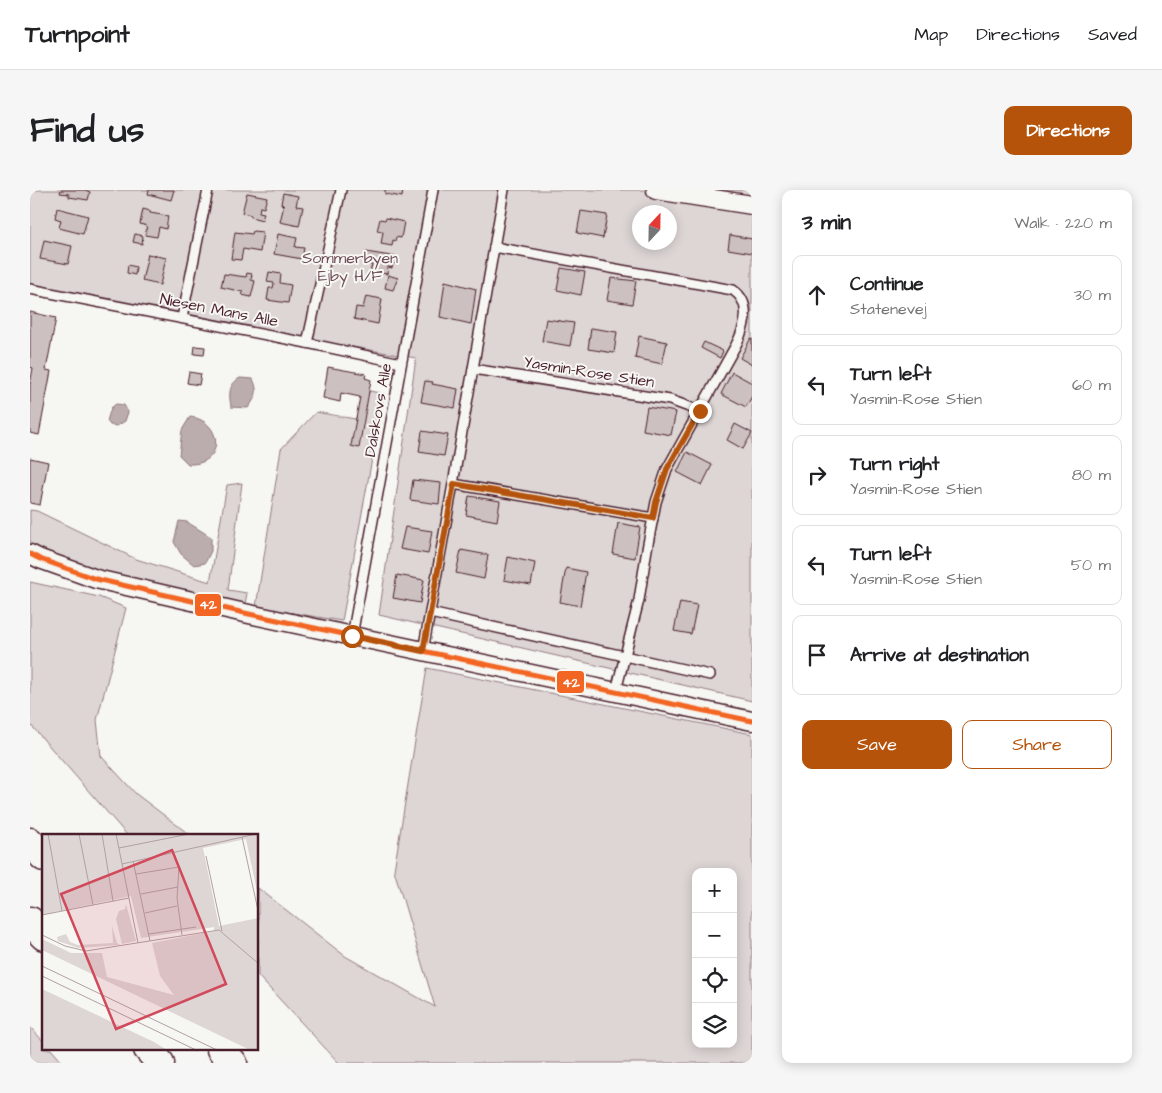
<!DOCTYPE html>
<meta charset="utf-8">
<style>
:root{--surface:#fff;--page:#f6f6f6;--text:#202124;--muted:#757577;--line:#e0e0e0;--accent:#b45309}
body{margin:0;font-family:"Architects Daughter",sans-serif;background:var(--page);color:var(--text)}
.controls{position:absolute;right:15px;bottom:15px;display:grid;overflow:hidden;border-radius:10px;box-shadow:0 2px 12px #0003}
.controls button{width:45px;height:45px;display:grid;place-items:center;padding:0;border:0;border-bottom:1px solid var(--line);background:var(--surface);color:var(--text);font:25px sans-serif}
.compass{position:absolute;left:602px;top:15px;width:45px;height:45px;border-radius:50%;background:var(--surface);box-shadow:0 2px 12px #0003;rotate:22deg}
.stop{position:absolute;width:15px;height:15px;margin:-11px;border:4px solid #b45309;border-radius:50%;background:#fff}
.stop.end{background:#b45309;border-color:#fff;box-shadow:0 1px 5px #0008}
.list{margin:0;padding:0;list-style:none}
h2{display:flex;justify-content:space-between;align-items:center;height:65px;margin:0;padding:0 20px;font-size:21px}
h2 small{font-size:16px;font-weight:400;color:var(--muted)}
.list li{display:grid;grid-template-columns:32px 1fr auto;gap:15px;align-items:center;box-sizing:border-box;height:80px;margin:0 10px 10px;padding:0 10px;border:1px solid var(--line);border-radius:10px}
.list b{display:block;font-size:19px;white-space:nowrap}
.list p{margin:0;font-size:16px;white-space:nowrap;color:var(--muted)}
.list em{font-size:16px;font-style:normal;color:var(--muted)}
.actions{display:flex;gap:10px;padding:15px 20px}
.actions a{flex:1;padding:11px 0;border:1px solid var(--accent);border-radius:10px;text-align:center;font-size:18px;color:var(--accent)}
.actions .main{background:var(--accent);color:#fff}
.icon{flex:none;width:28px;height:28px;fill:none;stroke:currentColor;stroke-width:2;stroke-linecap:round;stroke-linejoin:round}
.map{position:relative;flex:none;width:722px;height:873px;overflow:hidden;border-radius:10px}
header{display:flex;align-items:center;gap:30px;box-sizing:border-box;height:70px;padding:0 25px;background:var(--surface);border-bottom:1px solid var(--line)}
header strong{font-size:24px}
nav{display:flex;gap:28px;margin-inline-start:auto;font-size:18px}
.intro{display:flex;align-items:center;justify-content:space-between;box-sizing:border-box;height:120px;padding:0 30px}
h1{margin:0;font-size:35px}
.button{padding:12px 22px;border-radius:10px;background:var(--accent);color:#fff;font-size:18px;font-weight:700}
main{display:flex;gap:30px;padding:0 30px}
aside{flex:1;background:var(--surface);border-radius:10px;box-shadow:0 2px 12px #0003}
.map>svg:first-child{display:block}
</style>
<header>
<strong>Turnpoint</strong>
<nav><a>Map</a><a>Directions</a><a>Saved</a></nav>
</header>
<div class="intro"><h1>Find us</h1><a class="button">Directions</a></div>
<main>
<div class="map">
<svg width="722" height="873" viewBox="0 0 722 873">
<rect width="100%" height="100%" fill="#f6f6f2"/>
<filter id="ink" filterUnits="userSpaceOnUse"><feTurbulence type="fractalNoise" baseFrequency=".02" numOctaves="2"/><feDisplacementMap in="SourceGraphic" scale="10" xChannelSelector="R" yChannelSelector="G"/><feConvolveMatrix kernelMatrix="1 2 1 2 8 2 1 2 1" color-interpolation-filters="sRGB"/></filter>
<g filter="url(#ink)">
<!-- green -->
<g fill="#ddd6d5" stroke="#947a80" fill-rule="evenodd">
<path d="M0,0H722V511L349,425L386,168L0,100ZM610,22H640V52H610Z"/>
<path d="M340,201L354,204L312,431L226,417L251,259L286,222L325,229Z"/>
<path d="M212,293L198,400L217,403L215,414C142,398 67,388 0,354V320L7,321L106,369L180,392L197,295Z"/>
<path d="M0,392L69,407L96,418L67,530L71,566L106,604L160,645H97L0,534Z"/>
<path d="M397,478L722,544V873H309L228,786V698L315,766L405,817L364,680ZM666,682H703V854H666Z"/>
<path d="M0,837L14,852V859H21L33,873H0Z"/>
</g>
<!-- water -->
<g fill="#bbadae" stroke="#8e747a">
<path d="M210,188L223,189C229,202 226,207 218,218L201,217C199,204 198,195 210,188Z"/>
<path d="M86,214L94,215L98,222L95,231L87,236L80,235L77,231L81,218Z"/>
<path d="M160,227C193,230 196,276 158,274L149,265L152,240Z"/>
<path d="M149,331L157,332L181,347V361L175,373L164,375L151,364L144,352Z"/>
</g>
<!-- building -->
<g fill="#ccc1c0" stroke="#4a1f2b">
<path d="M31,0H55L60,2L58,10L39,7V4L30,3Z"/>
<path d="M119,0H144L141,10L118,4Z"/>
<path d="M355,0H373L372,7L355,4Z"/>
<path d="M217,3L237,7L234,18L230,17L229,22L234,23L232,30L221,27V25L212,23Z"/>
<path d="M253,3L268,6L266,16L273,17L269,36L250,32L254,15L251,14Z"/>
<path d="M27,18L58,26L53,44L29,38L31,30L25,28Z"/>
<path d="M113,19L120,21V23L138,26L136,39L129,37L127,47L115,45L117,36L110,34Z"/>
<path d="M551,21L577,25L573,48L547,43Z"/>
<path d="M356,28L374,32L371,48L366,47L365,51L363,50L362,56L351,54L353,42L347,41L350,29L355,30Z"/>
<path d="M223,41L233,42L230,62L213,59L211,70L201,69L205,42L222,44Z"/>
<path d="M105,44L113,46L112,54L103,52Z"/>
<path d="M248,44L267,48L265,57L274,58L272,69L244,64Z"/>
<path d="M700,45L722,49V63L698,59Z"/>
<path d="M14,50L42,56L38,74L10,69Z"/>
<path d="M336,62L367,67L366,74L363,73L362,78L358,77L357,84L340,81L342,75L334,74Z"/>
<path d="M118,64L136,68L130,95L112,91Z"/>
<path d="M98,75L106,77L105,85L97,83Z"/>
<path d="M531,78L555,82L551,105L527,100Z"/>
<path d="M239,82L251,84L250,93L261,95L258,113L237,110L239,98H243L244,93L237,92Z"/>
<path d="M217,83L222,84L221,90L225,91L221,107L212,105L213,102L191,97L194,84L216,87Z"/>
<path d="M358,85L368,88L363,100L355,98Z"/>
<path d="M581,88L606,91L602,114L577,110Z"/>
<path d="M415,91L446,99L441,134L410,127Z"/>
<path d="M336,106L352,109L348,134L324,129L326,117L333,118Z"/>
<path d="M0,122L26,128L16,180L21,181L9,245L0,243V195L3,178L0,177Z"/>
<path d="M516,129L544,133L540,156L512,151Z"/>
<path d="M561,138L587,142L584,163L558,159Z"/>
<path d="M609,146L637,152L632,174L605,168Z"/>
<path d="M721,148L722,149V175L710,168Z"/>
<path d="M674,152L693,161L690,168L671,158Z"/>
<path d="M165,156L175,157L174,165L164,164Z"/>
<path d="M298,177L336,184L335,188L341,190L329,258L321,256L330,207L311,203L310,212L293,208Z"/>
<path d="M159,182L171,184L169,195L157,193Z"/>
<path d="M702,182L722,193V206L716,217L691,204Z"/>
<path d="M395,191L403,192L402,194L428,199L425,218L391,212Z"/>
<path d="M617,217L646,222L641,245L613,240Z"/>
<path d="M705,234L722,243L713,259L697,250Z"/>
<path d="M392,241L418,245L414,266L389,262Z"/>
<path d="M657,262L682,275L672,295L647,282Z"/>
<path d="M0,268L18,272L10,315L0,313Z"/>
<path d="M383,290L411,293L409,314L380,310Z"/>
<path d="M439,306L470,311L467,331L436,325Z"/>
<path d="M588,333L610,337L605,368L583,364Z"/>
<path d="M375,337L402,341L398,364L370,359Z"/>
<path d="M431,360L458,365L454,389L426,383Z"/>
<path d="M478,367L505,373L501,395L474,390Z"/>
<path d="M536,378L556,382L550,416L530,412Z"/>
<path d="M367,385L394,390L390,413L363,408Z"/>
<path d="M650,412L667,415L661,444L644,441Z"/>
</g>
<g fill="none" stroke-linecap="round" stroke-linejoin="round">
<!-- service casing -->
<g stroke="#4a1f2b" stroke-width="12">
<g id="service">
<path d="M464,57L703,100C722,113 716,135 706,155L637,279L626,312L617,359L609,410L586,501"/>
<path d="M0,99L277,153L371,173"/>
<path d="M152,128L178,0"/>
<path d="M277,153L311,0"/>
<path d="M443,179L640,210L670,221"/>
<path d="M423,294L623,328"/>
<path d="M400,423L680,485"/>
<path d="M322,446L403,0"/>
<path d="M393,461L423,294L474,0"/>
</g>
</g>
<!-- minor casing -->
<g stroke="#4a1f2b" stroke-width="21">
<g id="minor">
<path d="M626,0L722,15"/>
<path d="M0,364L10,369L66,389L219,424L722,531"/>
</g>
</g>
<!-- motorway casing -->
<g stroke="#4a1f2b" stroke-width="31">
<g id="motorway">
<path d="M0,652L14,667"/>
<path d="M0,731L14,746"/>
<path d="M118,859L130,873"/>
<path d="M191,859L203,873"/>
</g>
</g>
<!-- service -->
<use href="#service" stroke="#f6f6f2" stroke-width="9"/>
<!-- minor -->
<use href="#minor" stroke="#f6f6f2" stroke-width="18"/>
<!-- motorway -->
<use href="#motorway" stroke="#f6f6f2" stroke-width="28"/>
<!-- bus-1 casing -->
<g stroke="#f6f6f2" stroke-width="9">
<path id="bus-1" d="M0,364L10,369L66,389L219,424L722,531"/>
</g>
<!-- bus-1 -->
<use href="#bus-1" stroke="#f26522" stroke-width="5"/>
</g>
</g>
<g fill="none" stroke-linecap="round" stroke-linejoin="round" filter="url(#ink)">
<!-- route -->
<path stroke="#b45309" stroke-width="6" d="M322,446L393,461L424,294L623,328L626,312L637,279L670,221"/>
</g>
<g text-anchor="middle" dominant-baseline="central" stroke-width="4" stroke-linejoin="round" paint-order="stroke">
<!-- park labels -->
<g font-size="16" fill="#6f4d56" stroke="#f6f6f2">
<text x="320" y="68">Sommerbyen<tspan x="320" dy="18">Ejby H/F</tspan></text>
</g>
<!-- street labels -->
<g font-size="16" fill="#4a1f2b" stroke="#f6f6f2">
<text transform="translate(189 120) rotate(11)">Niesen Mans Alle</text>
<text transform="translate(559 182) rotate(9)">Yasmin-Rose Stien</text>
<text transform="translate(348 220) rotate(-80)">Dalskovs Alle</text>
</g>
</g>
<!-- overview -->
<g transform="translate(12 644)">
<rect width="216" height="216" fill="#f6f6f2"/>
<path d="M0,0H216V62L204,5L161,14L177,92L216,84V216H208L0,116V105L29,119H60L65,143L132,161L118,142L110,109L172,97V93L99,104L89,62L0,81ZM84,70L94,107L80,110L74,85L77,77L83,75ZM70,92L75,109L78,111L36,114L16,107L15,103L24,100L28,108L36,111L71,109ZM0,155L112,208L125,216H0Z" fill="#ddd6d5"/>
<path fill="none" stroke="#b1a0a2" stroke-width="1" d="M6,0L20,77M37,0L51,71M60,0L71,67M74,0L96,109M200,3L217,81M77,14L147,0M164,22L180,97M91,27L108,107M80,30L214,0M94,40L137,33L135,64L140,101M99,60L136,53M103,79L135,72M0,81L87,64M107,100L154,93M0,101L23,112L44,117L177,96L217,130M0,132L177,217M0,142L156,217"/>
<path fill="#d1495b" fill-opacity="0.15" stroke="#d1495b" stroke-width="2.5" d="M130,16L184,150L74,195L19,60Z"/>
<rect width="216" height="216" fill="none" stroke="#4a1f2b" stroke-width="2.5"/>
</g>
<g stroke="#f6f6f2" stroke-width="2">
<rect x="164" y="403" width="28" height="24" rx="5" fill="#f26522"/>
<rect x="526" y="480" width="29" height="24" rx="5" fill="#f26522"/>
</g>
<g font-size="14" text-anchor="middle" font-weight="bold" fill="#fff">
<text x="178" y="419">42</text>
<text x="541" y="497">42</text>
</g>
</svg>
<div class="controls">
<button>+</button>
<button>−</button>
<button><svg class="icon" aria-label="locate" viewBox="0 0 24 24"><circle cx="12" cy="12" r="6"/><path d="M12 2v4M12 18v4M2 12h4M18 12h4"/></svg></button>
<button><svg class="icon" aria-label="layers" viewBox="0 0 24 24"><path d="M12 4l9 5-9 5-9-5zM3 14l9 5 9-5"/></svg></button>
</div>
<svg class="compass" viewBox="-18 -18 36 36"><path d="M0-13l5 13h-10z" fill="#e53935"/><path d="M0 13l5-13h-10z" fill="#757577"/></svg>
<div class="stop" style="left:322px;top:446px"></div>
<div class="stop end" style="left:670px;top:221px"></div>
</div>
<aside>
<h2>3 min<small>Walk · 220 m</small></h2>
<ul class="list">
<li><svg class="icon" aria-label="ahead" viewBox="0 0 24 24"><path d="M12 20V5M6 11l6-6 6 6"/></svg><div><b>Continue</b><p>Statenevej</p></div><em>30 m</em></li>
<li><svg class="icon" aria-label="left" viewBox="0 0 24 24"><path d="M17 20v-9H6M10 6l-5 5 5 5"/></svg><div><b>Turn left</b><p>Yasmin-Rose Stien</p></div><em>60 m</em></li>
<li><svg class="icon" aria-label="right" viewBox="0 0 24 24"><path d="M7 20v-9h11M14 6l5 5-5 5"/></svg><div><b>Turn right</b><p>Yasmin-Rose Stien</p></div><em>80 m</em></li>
<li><svg class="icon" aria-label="left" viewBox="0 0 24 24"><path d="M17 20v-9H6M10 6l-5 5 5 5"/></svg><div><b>Turn left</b><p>Yasmin-Rose Stien</p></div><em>50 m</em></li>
<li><svg class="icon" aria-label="arrive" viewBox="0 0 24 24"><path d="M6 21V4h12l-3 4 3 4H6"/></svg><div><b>Arrive at destination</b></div></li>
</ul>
<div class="actions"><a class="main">Save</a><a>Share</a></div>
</aside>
</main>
